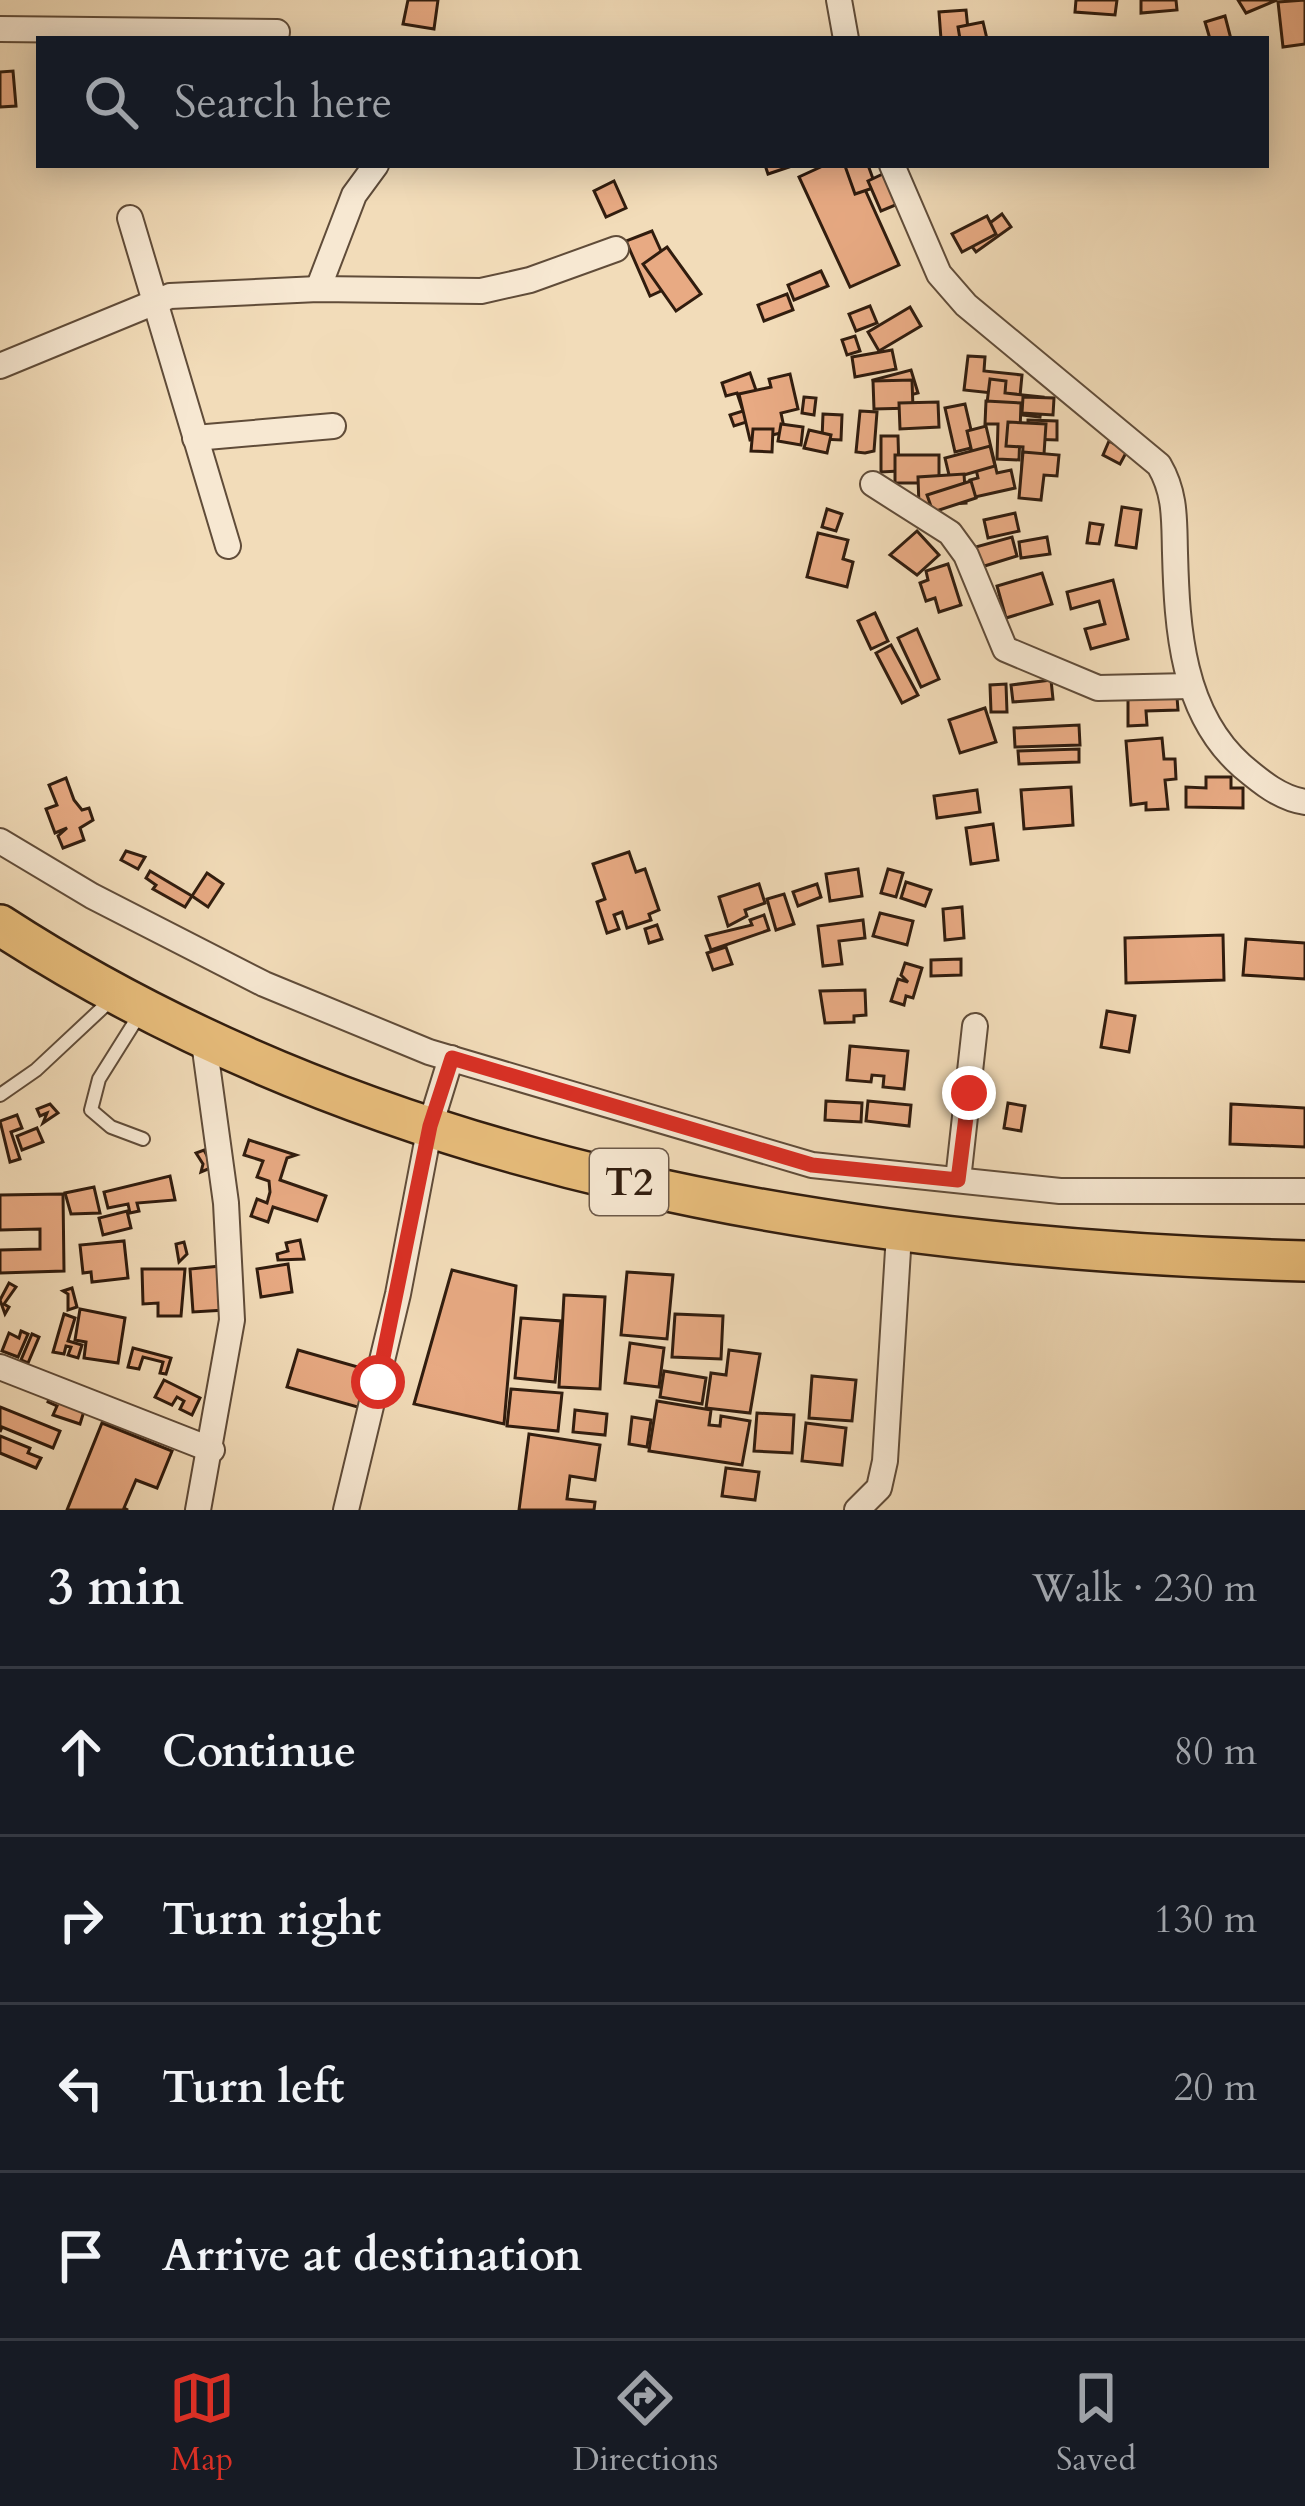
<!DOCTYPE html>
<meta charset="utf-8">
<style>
:root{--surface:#171b24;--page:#20242c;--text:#f1f3f6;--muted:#9ea1a6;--line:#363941;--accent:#d93025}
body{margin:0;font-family:Cardo,serif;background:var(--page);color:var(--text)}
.stop{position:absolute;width:36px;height:36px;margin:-27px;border:9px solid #d93025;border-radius:50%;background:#fff}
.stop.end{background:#d93025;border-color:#fff;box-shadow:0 3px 12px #0008}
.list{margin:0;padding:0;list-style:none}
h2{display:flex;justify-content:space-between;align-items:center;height:156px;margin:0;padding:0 48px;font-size:51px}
h2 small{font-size:39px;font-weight:400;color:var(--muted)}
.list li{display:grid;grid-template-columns:78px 1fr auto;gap:36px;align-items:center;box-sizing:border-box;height:168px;padding:0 48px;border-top:3px solid var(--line)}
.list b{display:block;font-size:45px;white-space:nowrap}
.list em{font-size:39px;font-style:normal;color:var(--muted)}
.icon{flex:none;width:66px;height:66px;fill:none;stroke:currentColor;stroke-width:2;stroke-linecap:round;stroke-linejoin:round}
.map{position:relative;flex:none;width:1305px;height:1510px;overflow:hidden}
.search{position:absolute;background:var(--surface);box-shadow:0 6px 30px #0003;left:36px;right:36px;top:36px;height:132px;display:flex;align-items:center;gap:30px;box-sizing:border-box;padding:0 42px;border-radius:0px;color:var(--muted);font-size:45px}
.sheet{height:828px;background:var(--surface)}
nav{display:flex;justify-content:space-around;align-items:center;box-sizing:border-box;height:168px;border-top:3px solid var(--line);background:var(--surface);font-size:33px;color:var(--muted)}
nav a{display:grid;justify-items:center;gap:6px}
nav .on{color:var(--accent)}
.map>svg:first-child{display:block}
</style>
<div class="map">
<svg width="1305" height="1510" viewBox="0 0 1305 1510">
<rect width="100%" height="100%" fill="#f2dcb9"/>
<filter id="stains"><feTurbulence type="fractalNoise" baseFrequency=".00167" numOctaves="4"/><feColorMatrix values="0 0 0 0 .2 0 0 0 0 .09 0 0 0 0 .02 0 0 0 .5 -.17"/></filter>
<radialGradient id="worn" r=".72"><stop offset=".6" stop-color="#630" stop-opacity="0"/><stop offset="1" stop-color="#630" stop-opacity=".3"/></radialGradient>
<!-- building -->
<g fill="#e8aa83" stroke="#301c0e" stroke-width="3">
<path d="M408,0H438L434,29L403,24Z"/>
<path d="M1076,0H1117L1115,15L1075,12Z"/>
<path d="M1141,0H1176L1177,10L1141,13Z"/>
<path d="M1238,0H1277L1246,13Z"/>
<path d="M1305,0V44L1283,47L1278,2Z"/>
<path d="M966,10L969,39H941L939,12Z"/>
<path d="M1225,16L1231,39H1210L1205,22Z"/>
<path d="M983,22L987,39H960L958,27Z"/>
<path d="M13,71L16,106L0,107V72Z"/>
<path d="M765,165H795L768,174Z"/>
<path d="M825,165H854L899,265L850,287L799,177Z"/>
<path d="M868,165L876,187L855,194L845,166Z"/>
<path d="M885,173L898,204L881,211L868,181Z"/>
<path d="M614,181L626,208L606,217L594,191Z"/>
<path d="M1002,214L1011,227L976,252L967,240Z"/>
<path d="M987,216L996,234L962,252L952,234Z"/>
<path d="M652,231L676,284L650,296L626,241Z"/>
<path d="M667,247L701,294L676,311L643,264Z"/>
<path d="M821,271L828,286L794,300L788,285Z"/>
<path d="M787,294L793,310L764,321L758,305Z"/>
<path d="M870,306L877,323L856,331L849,314Z"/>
<path d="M910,307L921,326L879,351L868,332Z"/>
<path d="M855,336L860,351L847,355L842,340Z"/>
<path d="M892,350L896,369L855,377L852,357Z"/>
<path d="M968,356L985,357L984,371L1022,375L1020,396L964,390Z"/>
<path d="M911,370L918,393L879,403L873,380Z"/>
<path d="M750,373L765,416L734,426L730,415L743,411L737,393L726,396L722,383Z"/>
<path d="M790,374L798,409L781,413L785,432L750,440L739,394L771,387L769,379Z"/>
<path d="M990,379L1006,381L1005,393L1043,397L1040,417L986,411Z"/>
<path d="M912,380L913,408L874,409L873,381Z"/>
<path d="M804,397L816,398L814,415L802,413Z"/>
<path d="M1023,397L1054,398L1053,415L1022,413Z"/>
<path d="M986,401L1021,403L1019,460L997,459L998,424H985Z"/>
<path d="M938,402L939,427L900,429L899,403Z"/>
<path d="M965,404L975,447L955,452L945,408Z"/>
<path d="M860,411L877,412L874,451L865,453L856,452Z"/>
<path d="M823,414L842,415L841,440L822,439Z"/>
<path d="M1028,420L1057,421V440L1028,439Z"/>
<path d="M1008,422L1046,424L1042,484L1021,482L1023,447L1006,446Z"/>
<path d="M781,424L803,427L801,445L778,441Z"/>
<path d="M986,426L997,473L1011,470L1015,488L975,497L970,480L978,478L967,431Z"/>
<path d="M753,429H773L772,452L751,451Z"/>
<path d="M809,430L831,435L827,453L804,448Z"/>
<path d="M881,436H898L899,471L881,472Z"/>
<path d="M1109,441L1127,451L1120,464L1103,455Z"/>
<path d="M990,446L995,466L950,479L945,458Z"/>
<path d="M1023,452L1059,455L1057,476L1044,475L1041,500L1019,498Z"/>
<rect x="895" y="455" width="44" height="28"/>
<path d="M964,474L966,503L919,506L918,477Z"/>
<path d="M971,481L976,498L933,512L927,495Z"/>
<path d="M1122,507L1141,510L1136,548L1116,545Z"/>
<path d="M827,509L842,514L836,531L822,527Z"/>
<path d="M1015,513L1019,531L988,538L984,520Z"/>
<path d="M1090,523L1103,525L1099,544L1087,543Z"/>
<path d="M917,531L939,555L917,575L890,555Z"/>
<path d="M818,533L848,540L843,559L853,562L847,587L807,577Z"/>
<path d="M1012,537L1017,556L978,568L972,548Z"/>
<path d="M1047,537L1050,554L1021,558L1019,542Z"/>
<path d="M948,564L961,605L939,612L935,598L926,601L920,583L928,580L926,571Z"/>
<path d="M1042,573L1052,604L1006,618L997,586Z"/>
<path d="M1113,580L1128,639L1091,649L1085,629L1105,624L1099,601L1071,609L1067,592Z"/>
<path d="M875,613L888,641L871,649L858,621Z"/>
<path d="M917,629L939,679L921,687L898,638Z"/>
<path d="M891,645L918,695L902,703L876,653Z"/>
<path d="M1051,680L1053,699L1013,702L1011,685Z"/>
<path d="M1006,684L1007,712H991L990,685Z"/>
<path d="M1177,697L1178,710L1146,711L1147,725L1128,726V699Z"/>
<path d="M985,708L996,742L960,753L949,720Z"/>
<path d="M1079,725L1080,745L1015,747L1014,728Z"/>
<path d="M1162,738L1164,759H1175L1176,779L1165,780L1168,809L1146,810V803L1131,805L1126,741Z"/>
<path d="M1079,749V762L1019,764L1018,751Z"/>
<path d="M1206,777H1231V788H1243V808L1186,807V787L1206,788Z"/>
<path d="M66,778L74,800L82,810L89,808L93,820L80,828L84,840L63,848L58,836L67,828L55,833L46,809L57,805L49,785Z"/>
<path d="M1071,787L1073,825L1024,829L1021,790Z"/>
<path d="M977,790L980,812L937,818L934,796Z"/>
<path d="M993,824L998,860L971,864L966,828Z"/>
<path d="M126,851L145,857L138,869L121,860Z"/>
<path d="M629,852L636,872L645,869L659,910L649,914L651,920L627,928L622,912L614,915L619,929L607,933L597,902L605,899L593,864Z"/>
<path d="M858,869L862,896L830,901L826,874Z"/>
<path d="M888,869L903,873L896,897L881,893Z"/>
<path d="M150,871L192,896L185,907L153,889L156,885L146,878Z"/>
<path d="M207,873L223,884L208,907L192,896Z"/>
<path d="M906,882L931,890L925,906L901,898Z"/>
<path d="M759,884L765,903L745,910L747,916L728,926L719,897Z"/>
<path d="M817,884L821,897L798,906L793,892Z"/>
<path d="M784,894L794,924L776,930L767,899Z"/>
<path d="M962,907L964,938L945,940L943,909Z"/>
<path d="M880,913L913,921L907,945L873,936Z"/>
<path d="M764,915L769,930L711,950L706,936L752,925L750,920Z"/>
<path d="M863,920L865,938L839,941L842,964L823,966L818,926Z"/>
<path d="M657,925L662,939L649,943L645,929Z"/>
<path d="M1223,935L1224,980L1126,983L1125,938Z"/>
<path d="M1246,939L1305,943V979L1243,975Z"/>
<path d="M726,947L732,964L713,970L707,953Z"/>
<path d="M961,959V975L931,976V960Z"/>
<path d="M905,963L922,968L913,998L906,996L904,1005L891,1001L898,979L908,982L901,975Z"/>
<path d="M865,990L866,1015L854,1016V1022L825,1023L820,991Z"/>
<path d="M1107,1011L1135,1016L1129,1052L1101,1047Z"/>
<path d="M850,1046L908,1051L904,1089L883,1087L884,1076L872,1075L871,1082L847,1080Z"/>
<path d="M826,1101L862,1103L861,1122L825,1120Z"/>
<path d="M868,1101L911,1105L909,1126L866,1121Z"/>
<path d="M1008,1103L1025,1106L1021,1131L1004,1128Z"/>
<path d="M50,1104L58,1113L43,1123L47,1113L40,1116L37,1109Z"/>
<path d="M1231,1104L1305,1108V1147L1230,1144Z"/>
<path d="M17,1115L22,1128L11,1132L20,1159L10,1162L0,1121Z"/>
<path d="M37,1128L43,1142L22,1150L17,1136Z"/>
<path d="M249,1140L296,1155L287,1158L280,1180L326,1196L317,1221L273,1207L268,1222L251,1216L257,1199L267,1203L270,1192L269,1181L257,1177L263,1161L244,1155Z"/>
<path d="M204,1150L213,1167L201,1172L203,1164L196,1153Z"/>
<path d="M170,1176L175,1200L137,1203L139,1211L130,1213L128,1204L108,1208L104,1192Z"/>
<path d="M94,1187L100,1213L71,1214L65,1193Z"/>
<path d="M63,1194L64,1271L0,1273V1250L40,1249V1229L0,1230V1195Z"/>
<path d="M127,1211L131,1228L103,1235L99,1218Z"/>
<path d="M300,1240L304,1259L278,1260L277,1254L288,1251L286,1243Z"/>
<path d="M124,1241L128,1278L92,1282L91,1272L83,1273L80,1245Z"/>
<path d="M184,1242L187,1254L179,1262L176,1244Z"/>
<path d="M288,1264L292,1292L261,1297L257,1269Z"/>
<path d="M221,1266L225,1310L193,1312L190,1269Z"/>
<path d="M142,1269H185L181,1316H158V1303L143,1304Z"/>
<path d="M452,1270L516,1286L504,1424L414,1404Z"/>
<path d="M627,1272L673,1275L667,1339L621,1335Z"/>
<path d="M9,1283L16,1287L4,1304L9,1307L5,1314L0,1300Z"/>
<path d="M72,1288L77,1307L68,1310V1294L63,1291Z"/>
<path d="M564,1295L605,1297L600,1389L559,1387Z"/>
<path d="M80,1309L125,1318L118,1363L84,1358L86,1342L75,1340Z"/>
<path d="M64,1314L75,1318L68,1341L82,1345L78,1358L68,1355L71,1347L66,1346L64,1354L53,1352Z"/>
<path d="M675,1314L723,1316L721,1359L672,1357Z"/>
<path d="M521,1318L561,1321L555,1382L515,1378Z"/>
<path d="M21,1331L28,1334L18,1357L2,1351L9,1333L19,1338Z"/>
<path d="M32,1334L39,1337L28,1363L21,1360Z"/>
<path d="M630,1343L664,1348L659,1387L625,1383Z"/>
<path d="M133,1348L171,1358L166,1374L160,1373L163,1362L143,1357L139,1369L128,1367Z"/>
<path d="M298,1350L372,1371L361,1408L287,1387Z"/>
<path d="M729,1350L760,1354L750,1413L706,1408L711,1373L726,1375Z"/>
<path d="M664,1371L706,1378L702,1404L660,1397Z"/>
<path d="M812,1376L856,1380L852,1421L809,1418Z"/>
<path d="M164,1380L200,1398L192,1415L180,1409L184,1401L177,1397L172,1405L155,1397Z"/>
<path d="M511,1389L562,1393L558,1431L507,1426Z"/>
<path d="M50,1396L85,1408L80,1424L53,1415L57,1406L48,1402Z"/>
<path d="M657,1401L711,1410L709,1425L720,1426L721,1416L750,1421L742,1465L649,1451Z"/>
<path d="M0,1407L60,1431L53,1448L2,1427L0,1432Z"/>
<path d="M575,1410L607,1414L605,1435L573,1432Z"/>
<path d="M757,1413L794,1415L792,1453L754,1451Z"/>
<path d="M632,1417L651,1420L647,1447L629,1444Z"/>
<path d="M102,1423L172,1451L157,1488L136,1480L124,1508L128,1510H67Z"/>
<path d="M806,1423L846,1428L842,1465L802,1461Z"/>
<path d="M529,1434L600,1445L595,1480L570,1476L567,1499L595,1502L594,1510H519Z"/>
<path d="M0,1436L30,1448L28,1453L41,1458L36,1468L0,1453Z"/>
<path d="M726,1468L759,1472L755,1500L722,1496Z"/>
</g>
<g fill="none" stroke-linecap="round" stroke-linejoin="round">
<!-- service casing -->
<g stroke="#604c39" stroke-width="16">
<g id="service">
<path d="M141,1012L99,1079L91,1110L111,1127L143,1139"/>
<path d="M0,1095L36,1070L113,998"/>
</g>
</g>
<!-- minor casing -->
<g stroke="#604c39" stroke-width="28">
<g id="minor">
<path d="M839,0L846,39"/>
<path d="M0,29L277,32"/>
<path d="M892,165L939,274L966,305L1159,465C1176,494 1174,520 1175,553C1177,629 1182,713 1242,766C1261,782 1280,798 1305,802"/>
<path d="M130,218L228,546"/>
<path d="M318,289L354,195L376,165"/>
<path d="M0,366L170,296L318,289L481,291L530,280L616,249"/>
<path d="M195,438L333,426"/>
<path d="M873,484L950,533L966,555L1005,649L1098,688L1190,686"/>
<path d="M0,841L92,896L264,984L429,1052L812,1165L1060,1191H1305"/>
<path d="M958,1180L975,1026"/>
<path d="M0,1367L212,1450"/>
<path d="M198,1510L232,1320L226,1203L203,1035"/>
<path d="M346,1510L398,1294L430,1126L451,1058"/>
<path d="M857,1510L879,1488L885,1461L899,1234"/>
</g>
</g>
<!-- trunk casing -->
<g stroke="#301c0e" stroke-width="44">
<path id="trunk" d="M0,925C385,1175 856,1249 1305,1261"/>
</g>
<!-- service -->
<use href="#service" stroke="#f7e8d2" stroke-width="12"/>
<!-- minor -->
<use href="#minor" stroke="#f7e8d2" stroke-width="24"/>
<!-- trunk -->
<use href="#trunk" stroke="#e9be7c" stroke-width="39"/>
</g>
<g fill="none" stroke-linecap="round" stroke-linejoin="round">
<!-- route -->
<path stroke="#d93025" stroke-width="15" d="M378,1382L430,1126L452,1058L812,1165L958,1180L969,1093"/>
</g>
<g text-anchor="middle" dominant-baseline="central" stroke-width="12" stroke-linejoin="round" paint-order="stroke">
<!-- shield labels -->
<rect fill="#f7e8d2" stroke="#6c5949" stroke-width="3" x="590" y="1149" width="78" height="66" rx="9"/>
<g font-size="39" font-weight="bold" fill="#301c0e">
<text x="629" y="1182">T2</text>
</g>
</g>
<rect width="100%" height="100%" filter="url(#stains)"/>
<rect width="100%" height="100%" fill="url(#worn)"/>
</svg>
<div class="stop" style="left:378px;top:1382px"></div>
<div class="stop end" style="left:969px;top:1093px"></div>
<div class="search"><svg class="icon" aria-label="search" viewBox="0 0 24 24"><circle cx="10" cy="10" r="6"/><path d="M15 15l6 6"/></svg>Search here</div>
</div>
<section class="sheet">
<h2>3 min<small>Walk · 230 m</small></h2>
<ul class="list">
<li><svg class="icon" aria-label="ahead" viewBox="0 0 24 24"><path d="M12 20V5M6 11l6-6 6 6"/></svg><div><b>Continue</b></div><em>80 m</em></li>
<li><svg class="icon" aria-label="right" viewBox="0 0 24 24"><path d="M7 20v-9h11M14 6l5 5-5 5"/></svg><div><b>Turn right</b></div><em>130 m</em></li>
<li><svg class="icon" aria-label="left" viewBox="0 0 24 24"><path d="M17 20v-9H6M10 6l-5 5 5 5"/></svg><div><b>Turn left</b></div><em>20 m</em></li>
<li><svg class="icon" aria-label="arrive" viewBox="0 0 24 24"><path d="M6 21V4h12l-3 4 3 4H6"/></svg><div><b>Arrive at destination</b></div></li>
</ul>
</section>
<nav>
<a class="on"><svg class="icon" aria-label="map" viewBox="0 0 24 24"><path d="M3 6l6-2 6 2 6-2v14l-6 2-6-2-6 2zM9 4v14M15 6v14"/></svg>Map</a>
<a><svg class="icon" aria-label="directions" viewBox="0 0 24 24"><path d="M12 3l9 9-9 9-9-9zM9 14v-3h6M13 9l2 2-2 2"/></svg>Directions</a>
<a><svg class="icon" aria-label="saved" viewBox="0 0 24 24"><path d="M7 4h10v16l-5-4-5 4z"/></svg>Saved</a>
</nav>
